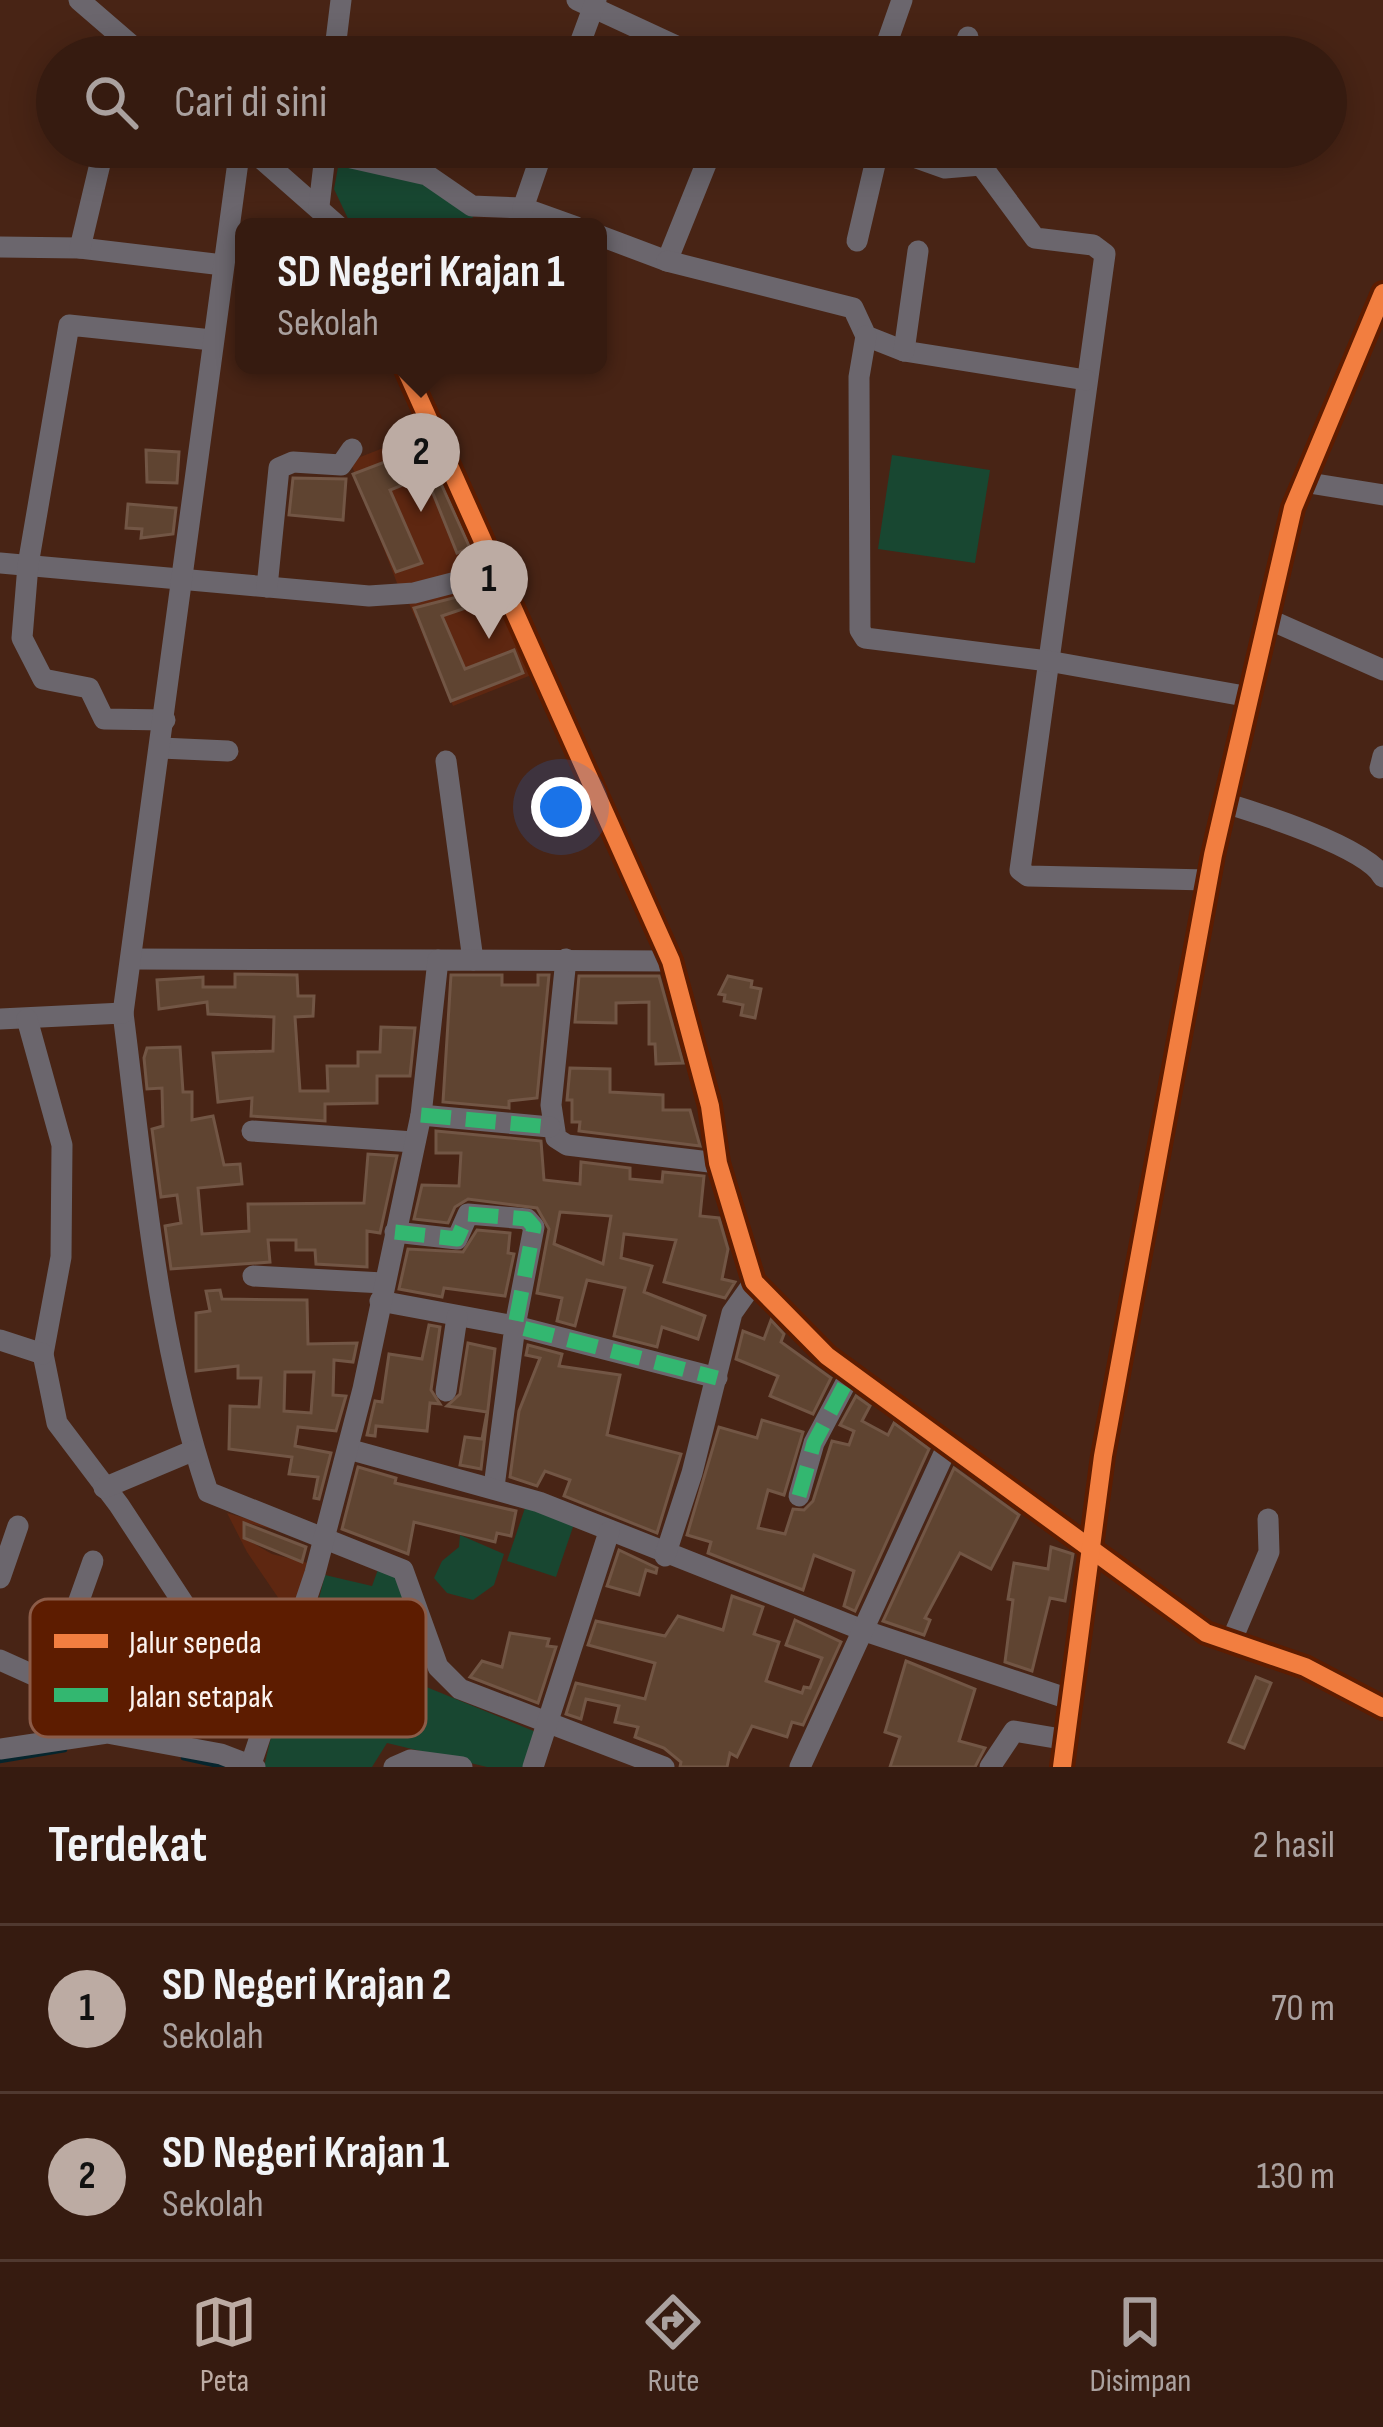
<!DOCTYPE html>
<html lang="id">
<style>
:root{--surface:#361b10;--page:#41281e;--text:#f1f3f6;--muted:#aaa19f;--line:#503930;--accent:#bcaba3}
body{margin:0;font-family:"Sofia Sans Condensed",sans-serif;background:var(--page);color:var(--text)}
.you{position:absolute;left:561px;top:807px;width:42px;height:42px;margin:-30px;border:9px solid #fff;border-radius:50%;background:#1a73e8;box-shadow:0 0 0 18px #1a73e833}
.badge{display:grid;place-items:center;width:78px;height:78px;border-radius:50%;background:var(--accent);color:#111;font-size:39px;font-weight:700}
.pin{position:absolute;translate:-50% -99px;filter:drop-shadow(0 3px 6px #0008)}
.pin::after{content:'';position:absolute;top:63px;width:42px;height:36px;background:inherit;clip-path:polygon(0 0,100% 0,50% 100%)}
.popup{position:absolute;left:235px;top:218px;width:372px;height:156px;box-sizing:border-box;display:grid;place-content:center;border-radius:18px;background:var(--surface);filter:drop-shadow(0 3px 9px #0005);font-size:39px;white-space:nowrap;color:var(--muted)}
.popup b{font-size:45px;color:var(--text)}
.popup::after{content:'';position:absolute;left:50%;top:100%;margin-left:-24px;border:24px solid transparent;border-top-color:var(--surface)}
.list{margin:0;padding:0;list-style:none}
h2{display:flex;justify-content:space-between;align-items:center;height:156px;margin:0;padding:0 48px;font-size:51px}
h2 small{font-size:39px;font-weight:400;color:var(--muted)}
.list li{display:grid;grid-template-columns:78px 1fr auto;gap:36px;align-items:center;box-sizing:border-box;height:168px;padding:0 48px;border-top:3px solid var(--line)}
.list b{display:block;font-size:45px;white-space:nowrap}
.list p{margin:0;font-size:39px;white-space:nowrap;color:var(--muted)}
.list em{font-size:39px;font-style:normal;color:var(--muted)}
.icon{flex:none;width:66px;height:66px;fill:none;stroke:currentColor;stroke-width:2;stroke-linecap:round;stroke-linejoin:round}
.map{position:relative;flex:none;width:1383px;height:1767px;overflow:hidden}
.search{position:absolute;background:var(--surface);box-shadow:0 6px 30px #0003;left:36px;right:36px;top:36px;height:132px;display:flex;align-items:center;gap:30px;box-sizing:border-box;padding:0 42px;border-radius:66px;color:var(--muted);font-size:45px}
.sheet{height:492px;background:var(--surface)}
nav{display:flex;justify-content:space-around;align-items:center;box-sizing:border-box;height:168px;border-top:3px solid var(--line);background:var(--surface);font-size:33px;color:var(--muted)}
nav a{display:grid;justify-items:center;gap:6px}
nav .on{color:var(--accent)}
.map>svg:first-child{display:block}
</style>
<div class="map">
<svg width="1383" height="1767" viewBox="0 0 1383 1767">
<rect width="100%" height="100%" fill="#482415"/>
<!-- built -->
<g fill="#5e2711" fill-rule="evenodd">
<path d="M432,429L485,565L402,596L350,461Z"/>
<path d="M498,573L539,672L453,706L408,601ZM439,608L461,661L437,670L415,618ZM513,650L523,673L451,701L443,678Z"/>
<path d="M227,1513L318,1539L292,1618L247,1552ZM244,1522L315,1540L308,1563L272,1554L244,1538Z"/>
</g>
<!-- green -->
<g fill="#184731">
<path d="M339,162L423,173L473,213L472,227H352L334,189Z"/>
<path d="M892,455L990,470L975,563L878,549Z"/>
<path d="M525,1508L574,1524L556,1577L507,1561Z"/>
<path d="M460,1535L504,1554L494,1585L473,1600L447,1593L434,1578L442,1561L459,1547Z"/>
<path d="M380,1564L403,1574L428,1653L417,1677L310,1633L325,1575L372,1586Z"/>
<path d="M285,1677L408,1720L424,1686L536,1732L523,1767H487L387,1743L372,1767H264Z"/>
</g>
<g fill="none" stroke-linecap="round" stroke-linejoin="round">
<!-- stream -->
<g stroke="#06252d" stroke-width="4.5">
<path d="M183,1758L223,1767"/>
<path d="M0,1761L65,1750"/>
</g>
</g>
<!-- building -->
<g fill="#5f4431" stroke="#725645" stroke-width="3" fill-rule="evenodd">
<path d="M424,447L435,472L390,490L422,563L396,572L353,474Z"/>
<path d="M146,450L179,452L177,483L147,482Z"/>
<path d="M438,477L470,548L457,553L428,481Z"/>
<path d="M293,478L346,479L343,520L289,515Z"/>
<path d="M128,504L176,508L173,534L141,538L142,529L126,528Z"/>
<path d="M488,589L497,610L488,614L483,602L442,616L465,669L514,650L523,673L451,701L414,608Z"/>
<path d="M235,974L297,975L298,996H314L313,1016L295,1017L300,1091H328L327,1066H358V1052H380L381,1027L415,1028L410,1076H377V1103L325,1104V1121L251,1116L252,1098L218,1102L213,1053L273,1051L274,1017L208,1014L207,1002L159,1009L157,980L203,977V987H235Z"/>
<path d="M451,975H502V985H538V975H549L537,1098L509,1101V1108L443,1102Z"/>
<path d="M579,976H659L683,1063L656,1064L655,1044H649V1002L616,1003V1023L575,1022Z"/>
<path d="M728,976L752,981L751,987L761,989L755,1018L741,1015L743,1005L724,1001L725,995L719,994Z"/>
<path d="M180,1047L183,1092H192V1120L213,1116L224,1165L240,1164L242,1184L198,1188L202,1234L249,1231L248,1204L364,1203L368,1154L397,1156L380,1233L367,1231V1267L316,1264L315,1250H296V1240H268L270,1262L171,1269L165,1226L181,1223L177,1195L161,1197L152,1129L163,1126L162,1088L147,1089L144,1058L147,1048Z"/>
<path d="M570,1068L610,1069V1092L663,1095V1110H690L700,1146L579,1131L580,1122H572V1100H567Z"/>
<path d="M436,1131L541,1141L544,1180L580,1184L581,1162L630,1168V1179L662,1182L663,1172L704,1176L700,1216L719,1218L728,1249L722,1279L735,1282L725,1298L664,1282L676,1240L624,1234L621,1258L652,1266L644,1292L705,1316L698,1339L662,1327L657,1347L614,1336L625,1288L587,1280L575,1326L557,1321L562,1298L537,1293L549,1229L537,1208L468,1199L455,1207L448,1223L414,1219L422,1185L459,1186L461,1153H436ZM560,1212L611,1216L603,1264L554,1244Z"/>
<path d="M477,1230L510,1233L508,1253L514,1254L505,1296L444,1288L442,1297L399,1289L408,1249L463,1252Z"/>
<path d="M220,1290L222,1299L307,1300L308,1344L357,1343L353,1362L334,1360L333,1395L346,1396L336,1431L298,1427L295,1446L331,1453L319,1499L314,1498L318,1477L289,1474L292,1457L229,1449L230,1406L259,1407L261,1378H238V1366L196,1371V1313L210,1311L206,1291ZM285,1372H314L311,1413L284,1411Z"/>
<path d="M771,1320L784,1334L781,1342L831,1378L813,1414L770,1396L778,1376L736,1359L743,1331L764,1339Z"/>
<path d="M429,1325L440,1327L431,1390L440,1404L430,1403L427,1431L376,1426L375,1436L367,1435L375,1401L382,1402L389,1354L422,1359Z"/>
<path d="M468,1343L495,1349L481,1469L460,1465L465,1437L482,1439L487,1412L447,1406L460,1394Z"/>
<path d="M528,1345L562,1354L559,1366L620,1375L607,1435L681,1454L657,1533L564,1496L570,1480L545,1471L537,1486L510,1477L519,1411L540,1358L526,1355Z"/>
<path d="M856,1396L870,1406L862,1421L888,1435L894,1423L929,1449L855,1611L844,1606L854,1571L814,1555L803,1590L708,1553L711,1542L687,1535L719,1427L757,1438L762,1420L803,1432L784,1495L768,1490L758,1528L785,1534L793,1509L804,1510L813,1501L832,1441L849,1445L854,1431L840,1425Z"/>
<path d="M358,1467L396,1478L395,1483L516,1511L511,1536L497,1533L495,1542L414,1522L408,1554L342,1529Z"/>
<path d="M954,1468L1019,1515L991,1569L960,1553L925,1618L930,1620L924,1635L883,1621Z"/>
<path d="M244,1523L306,1547L302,1562L244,1538Z"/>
<path d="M1051,1547L1073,1554L1065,1601L1050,1598L1032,1671L1005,1662L1013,1600L1008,1599L1014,1563L1048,1569Z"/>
<path d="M619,1550L657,1568L656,1573L646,1570L639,1595L607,1586Z"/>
<path d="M732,1596L763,1607L754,1634L779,1642L766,1681L802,1693L804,1687L810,1688L822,1658L786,1645L795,1620L841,1642L803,1725L792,1722L787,1737L752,1726L737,1757L730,1753L727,1767H680L681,1762L664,1748L635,1737L638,1727L615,1722L619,1706L586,1699L581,1719L566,1714L576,1683L645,1699L655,1663L588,1645L596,1621L665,1636L678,1616L723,1630Z"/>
<path d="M510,1633L549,1639L547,1646L556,1647L538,1703L470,1677L482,1661L502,1667Z"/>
<path d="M79,1646L95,1652L88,1672L129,1684L121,1711L106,1706L98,1688L69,1674Z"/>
<path d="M344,1655L409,1679L397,1710L332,1686Z"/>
<path d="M906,1661L975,1689L959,1741L985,1748L975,1767H890L900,1737L885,1732Z"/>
<path d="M1256,1677L1271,1683L1244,1748L1229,1742Z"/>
</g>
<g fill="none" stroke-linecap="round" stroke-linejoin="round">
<!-- minor -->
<g stroke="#6b666d" stroke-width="21">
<path d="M79,0L145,57"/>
<path d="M577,0L700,57"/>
<path d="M334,57L341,0"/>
<path d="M575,57L596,0"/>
<path d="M882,57L902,0"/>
<path d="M961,57L968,37"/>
<path d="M248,147L339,227"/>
<path d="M886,147L945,168L981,165L1035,238L1093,245L1105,254L1020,870L1028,876L1208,880"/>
<path d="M325,152L427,175L472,206L523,208L576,227"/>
<path d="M319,206L326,147"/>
<path d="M523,208L544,147"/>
<path d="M598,235L667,261L708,159L706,147"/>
<path d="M857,241L879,147"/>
<path d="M0,247L80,248L223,265"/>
<path d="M80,248L104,147"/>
<path d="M667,261L853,308L866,336L904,351L1086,380"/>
<path d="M866,336L859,377L860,630L865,638L1048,661L1250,697"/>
<path d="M904,351L918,251"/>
<path d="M404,365L671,961L710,1106L718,1163L754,1282L827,1356L1206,1633L1305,1667L1383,1708"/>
<path d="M1303,482L1383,495"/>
<path d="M0,563L369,596L414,593L495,572"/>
<path d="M267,587L279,468L293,462L341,465L352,449"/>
<path d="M1268,619L1383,670"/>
<path d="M165,720L104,719L89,688L43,679L22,638L28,565L69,325L212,340"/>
<path d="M161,748L228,751"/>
<path d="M446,761L473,960"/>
<path d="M1380,768L1383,756"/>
<path d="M1225,803C1261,814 1366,847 1383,877"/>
<path d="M131,959L438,960"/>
<path d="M566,959L551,1105L556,1138L567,1145L718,1163"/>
<path d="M123,1013C143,1171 157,1342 208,1492L403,1570L438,1667L460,1689L664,1767"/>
<path d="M0,1019L123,1013L240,147"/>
<path d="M27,1019L62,1145L61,1257L43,1354L57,1423L119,1505L264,1726"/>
<path d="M421,1115L550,1127"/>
<path d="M252,1131L414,1142"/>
<path d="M395,1232L457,1239L468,1214L527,1219L534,1227L515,1326L717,1378"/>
<path d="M253,1276L383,1283"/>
<path d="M380,1301L515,1326L494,1487"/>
<path d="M0,1340L43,1354"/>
<path d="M446,1391L457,1317"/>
<path d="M348,1449L539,1502L865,1631L1069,1699"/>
<path d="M104,1488L192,1451"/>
<path d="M799,1496L814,1443L851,1373"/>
<path d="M665,1556L692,1473L732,1313L754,1282"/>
<path d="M0,1578L18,1526"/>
<path d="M1231,1642L1269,1552L1268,1519"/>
<path d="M0,1660L91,1701L87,1735"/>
<path d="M50,1682L93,1561"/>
<path d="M0,1749L107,1733L221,1754L255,1767"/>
<path d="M250,1767L315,1573L363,1389L421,1115L438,960L671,961"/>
<path d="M394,1767L410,1760L462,1767"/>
<path d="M533,1767L609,1532"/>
<path d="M800,1767L948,1445"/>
<path d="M990,1767L1014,1731L1067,1740"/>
<path d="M1062,1767L1103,1456L1213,855L1293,508L1383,293"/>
</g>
<!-- quiet -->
<g stroke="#33b770" stroke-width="15" stroke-dasharray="30 15" stroke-linecap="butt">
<path d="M421,1115L550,1127"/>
<path d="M395,1232L457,1239L468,1214L527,1219L534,1227L515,1326L717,1378"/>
<path d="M799,1496L814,1443L851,1373"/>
</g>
<!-- cycleway casing -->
<g stroke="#5d1c00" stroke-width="26">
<g id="cycleway">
<path d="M404,365L671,961L710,1106L718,1163L754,1282L827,1356L1206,1633L1305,1667L1383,1708"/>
<path d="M1062,1767L1103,1456L1213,855L1293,508L1383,293"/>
</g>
</g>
<!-- cycleway -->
<use href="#cycleway" stroke="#f27e40" stroke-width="18"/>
</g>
<!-- legend -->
<rect x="30" y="1599" width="396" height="138" rx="18" fill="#5d1c00" stroke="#8c5c48" stroke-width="3"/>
<rect x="54" y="1634" width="54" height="14" fill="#f27e40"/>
<rect x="54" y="1688" width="54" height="14" fill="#33b770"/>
<g font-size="33" fill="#fbf3ef">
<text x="129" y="1653">Jalur sepeda</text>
<text x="129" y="1707">Jalan setapak</text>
</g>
</svg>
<div class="you"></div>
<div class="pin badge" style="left:489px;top:639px">1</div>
<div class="pin badge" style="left:421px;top:512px">2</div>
<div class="popup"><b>SD Negeri Krajan 1</b>Sekolah</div>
<div class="search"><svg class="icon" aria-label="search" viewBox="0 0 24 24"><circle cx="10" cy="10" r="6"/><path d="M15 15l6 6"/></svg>Cari di sini</div>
</div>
<section class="sheet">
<h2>Terdekat<small>2 hasil</small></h2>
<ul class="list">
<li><span class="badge">1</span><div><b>SD Negeri Krajan 2</b><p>Sekolah</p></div><em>70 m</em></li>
<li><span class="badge">2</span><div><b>SD Negeri Krajan 1</b><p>Sekolah</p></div><em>130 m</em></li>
</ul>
</section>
<nav>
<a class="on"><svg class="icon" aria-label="map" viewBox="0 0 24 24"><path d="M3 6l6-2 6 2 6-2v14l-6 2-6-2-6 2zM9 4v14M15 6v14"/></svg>Peta</a>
<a><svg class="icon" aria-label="directions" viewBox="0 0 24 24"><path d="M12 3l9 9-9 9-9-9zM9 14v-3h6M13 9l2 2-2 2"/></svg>Rute</a>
<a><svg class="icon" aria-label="saved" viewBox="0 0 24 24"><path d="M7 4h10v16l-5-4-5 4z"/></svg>Disimpan</a>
</nav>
